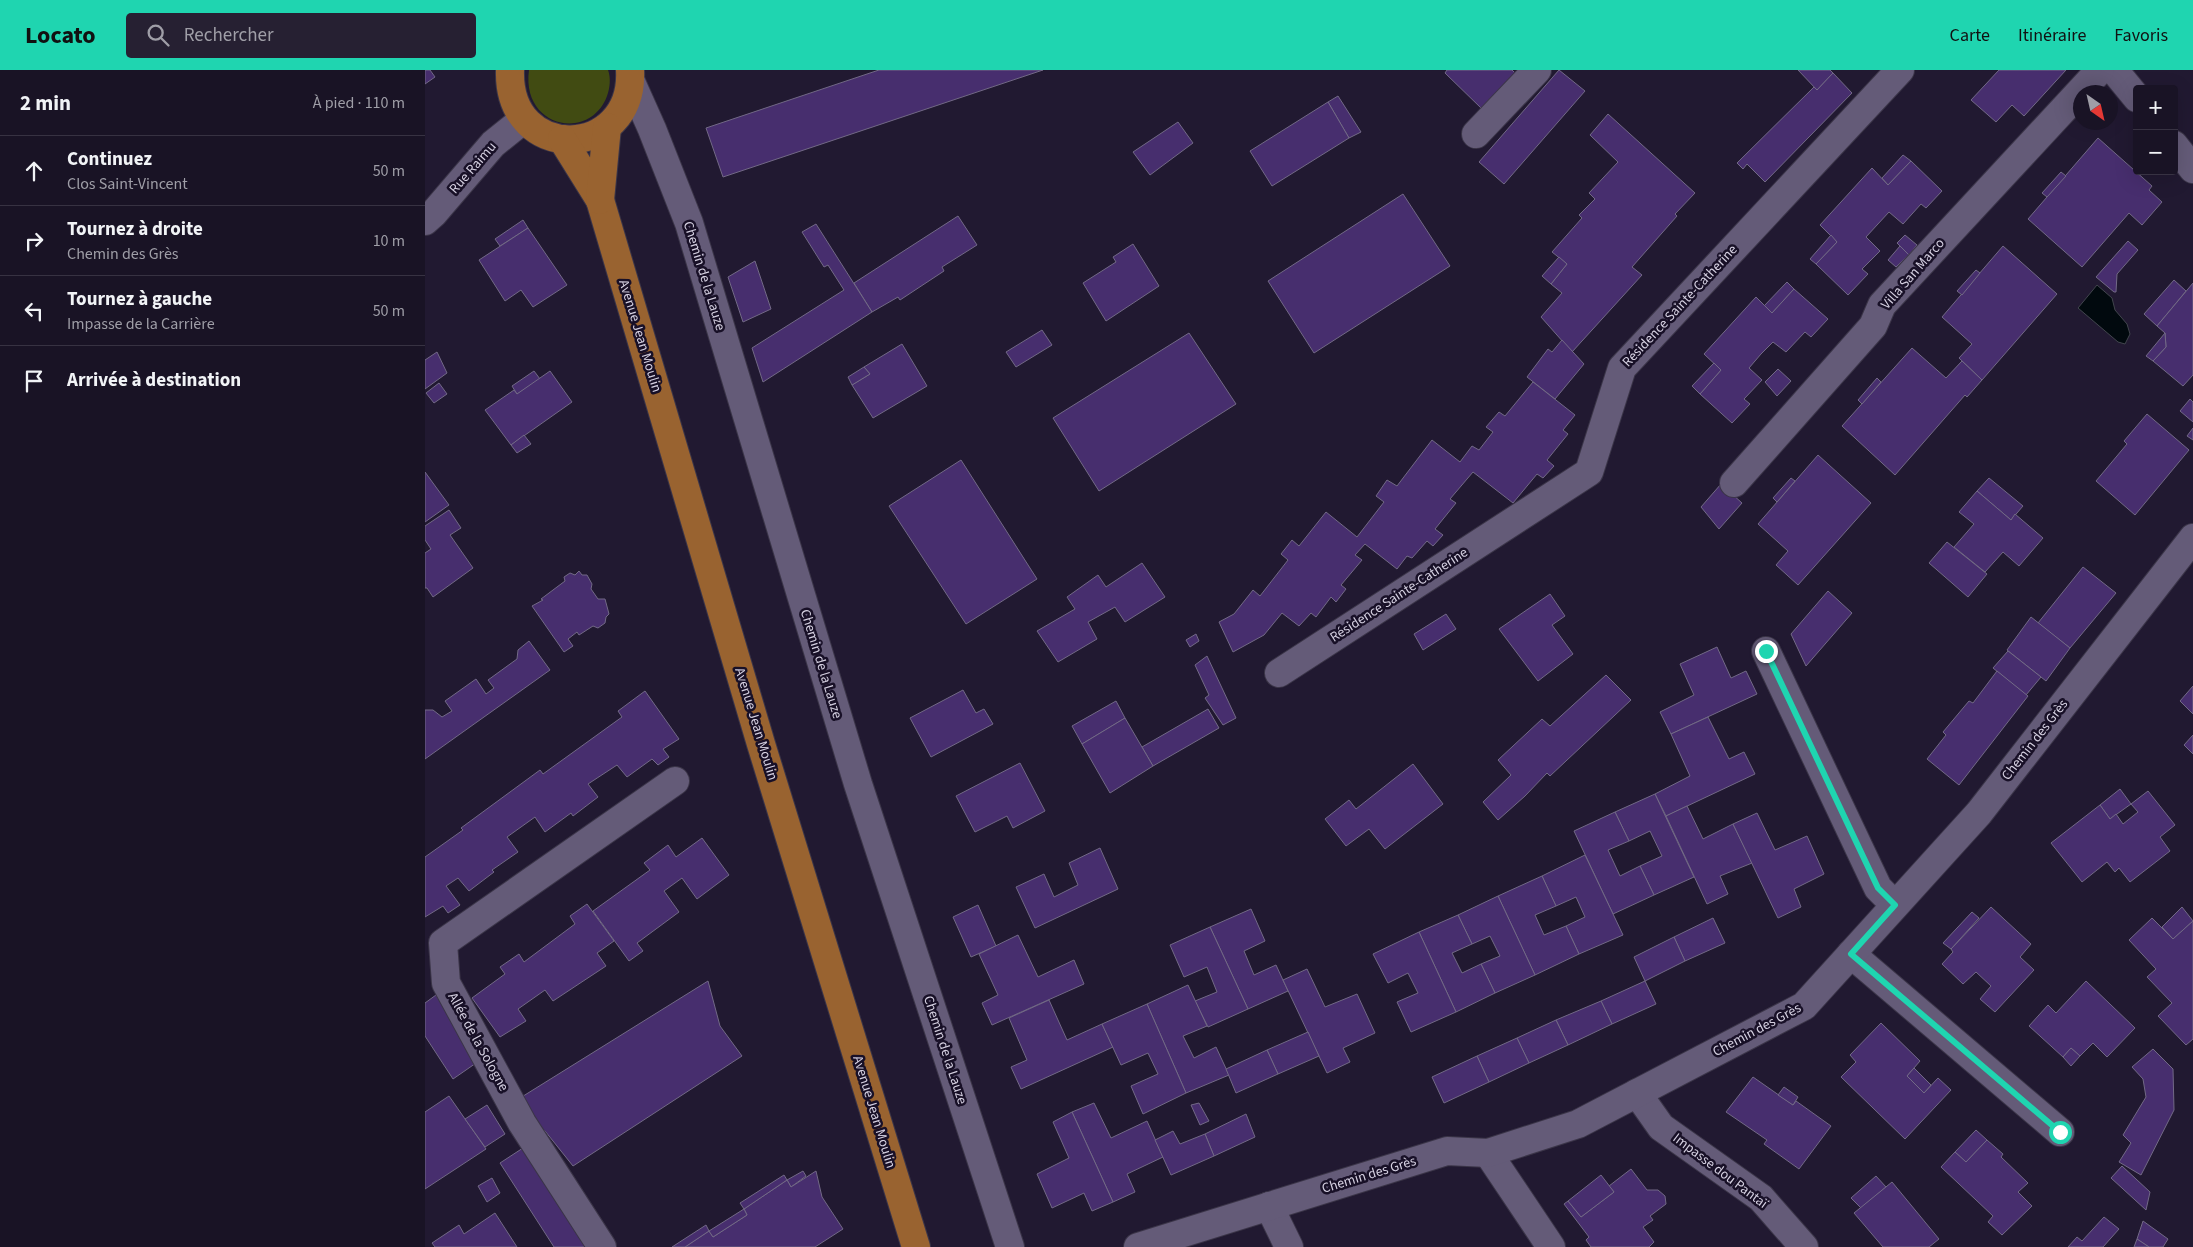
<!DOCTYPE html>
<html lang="fr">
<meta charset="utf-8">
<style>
:root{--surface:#191325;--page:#262032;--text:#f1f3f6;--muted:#9f9ea7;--line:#373242;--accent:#1fd5b0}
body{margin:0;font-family:"Source Sans 3",sans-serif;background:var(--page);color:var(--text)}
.controls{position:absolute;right:15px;top:15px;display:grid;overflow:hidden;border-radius:5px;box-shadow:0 5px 20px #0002}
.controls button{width:45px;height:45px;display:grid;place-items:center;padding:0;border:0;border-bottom:1px solid var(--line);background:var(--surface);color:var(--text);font:25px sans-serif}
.compass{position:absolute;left:1648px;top:15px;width:45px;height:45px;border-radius:50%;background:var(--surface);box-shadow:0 5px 20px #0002;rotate:146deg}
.stop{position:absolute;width:15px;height:15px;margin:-11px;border:4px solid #1fd5b0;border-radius:50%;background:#fff}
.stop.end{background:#1fd5b0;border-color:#fff;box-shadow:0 1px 5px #0008}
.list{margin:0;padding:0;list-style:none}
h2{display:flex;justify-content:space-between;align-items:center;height:65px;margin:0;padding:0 20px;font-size:21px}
h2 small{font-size:16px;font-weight:400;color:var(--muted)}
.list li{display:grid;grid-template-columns:32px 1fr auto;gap:15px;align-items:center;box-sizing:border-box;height:70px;padding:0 20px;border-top:1px solid var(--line)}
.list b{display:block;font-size:19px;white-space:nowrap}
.list p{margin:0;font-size:16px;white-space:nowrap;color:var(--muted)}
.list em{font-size:16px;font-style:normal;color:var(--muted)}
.icon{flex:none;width:28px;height:28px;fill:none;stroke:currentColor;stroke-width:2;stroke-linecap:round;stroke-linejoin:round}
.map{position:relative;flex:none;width:1768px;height:1177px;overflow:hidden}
header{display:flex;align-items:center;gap:30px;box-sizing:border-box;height:70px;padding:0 25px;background:var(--accent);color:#111}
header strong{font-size:24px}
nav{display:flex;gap:28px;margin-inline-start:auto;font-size:18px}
.search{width:350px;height:45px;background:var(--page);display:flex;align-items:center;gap:12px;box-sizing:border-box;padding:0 18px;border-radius:5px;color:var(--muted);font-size:19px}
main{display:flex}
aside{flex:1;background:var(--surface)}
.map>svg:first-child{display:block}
</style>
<header>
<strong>Locato</strong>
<div class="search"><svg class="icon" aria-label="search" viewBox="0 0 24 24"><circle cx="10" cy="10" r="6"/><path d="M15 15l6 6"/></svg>Rechercher</div>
<nav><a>Carte</a><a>Itinéraire</a><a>Favoris</a></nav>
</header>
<main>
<aside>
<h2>2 min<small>À pied · 110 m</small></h2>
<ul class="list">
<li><svg class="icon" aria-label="ahead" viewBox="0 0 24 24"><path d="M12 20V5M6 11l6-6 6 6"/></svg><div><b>Continuez</b><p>Clos Saint-Vincent</p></div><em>50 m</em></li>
<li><svg class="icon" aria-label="right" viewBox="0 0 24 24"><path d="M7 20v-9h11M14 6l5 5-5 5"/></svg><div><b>Tournez à droite</b><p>Chemin des Grès</p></div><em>10 m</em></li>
<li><svg class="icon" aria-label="left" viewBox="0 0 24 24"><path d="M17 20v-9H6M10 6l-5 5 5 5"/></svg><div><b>Tournez à gauche</b><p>Impasse de la Carrière</p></div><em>50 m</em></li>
<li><svg class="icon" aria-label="arrive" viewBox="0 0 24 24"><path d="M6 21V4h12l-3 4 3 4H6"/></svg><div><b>Arrivée à destination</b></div></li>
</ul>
</aside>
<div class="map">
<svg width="1768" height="1177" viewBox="0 0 1768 1177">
<rect width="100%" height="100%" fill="#211931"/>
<!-- green -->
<path fill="#414b12" d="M104,0H183C186,8 185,18 182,26C165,72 96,58 104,0Z"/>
<!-- water -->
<path fill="#01090e" stroke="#41454d" d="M1672,215L1687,228L1690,240L1702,254L1705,264L1700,274L1693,272L1653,238Z"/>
<!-- building -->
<g fill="#472e6e" stroke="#726986">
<path d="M0,0H5L10,7L0,14Z"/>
<path d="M454,0H618L298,107L281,58Z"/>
<path d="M1022,0H1087L1090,3L1056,38L1020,3Z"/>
<path d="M1134,0L1160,21L1079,114L1054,92Z"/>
<path d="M1373,0H1405L1408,3L1392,20Z"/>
<path d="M1574,0H1641L1599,46L1587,35L1571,52L1546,30Z"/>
<path d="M1408,3L1427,23L1340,112L1322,94L1318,99L1312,93L1389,17L1392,20Z"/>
<path d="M913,26L936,62L924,68L903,32Z"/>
<path d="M903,32L924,68L847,116L825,81Z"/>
<path d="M1183,44L1270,123L1250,144L1252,146L1207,197L1217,205L1147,282L1116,247L1137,223L1126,214L1142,194L1127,182L1157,148L1154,145L1170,129L1164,123L1193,92L1165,65Z"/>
<path d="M753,52L768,73L725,105L708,82Z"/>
<path d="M1673,68L1727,116L1724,120L1737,132L1717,155L1704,143L1657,197L1603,149Z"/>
<path d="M1478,85L1486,91L1463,115L1457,108Z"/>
<path d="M1486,91L1517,121L1501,138L1496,134L1478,154L1464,142L1441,167L1455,181L1437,199L1443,204L1423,225L1391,194L1412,172L1395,155L1447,98L1463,115Z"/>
<path d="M1636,102L1641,106L1622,127L1617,123Z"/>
<path d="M978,124L1025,196L889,283L843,211Z"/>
<path d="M533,146L552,175L517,197L519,201L475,230L473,227L447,242L429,213Z"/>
<path d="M98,150L103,158L75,176L70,169Z"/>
<path d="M391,154L447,242L338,312L327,278L419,220L403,195L399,197L377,162Z"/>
<path d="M103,158L142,215L108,237L96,220L80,231L54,190Z"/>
<path d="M1406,165L1412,172L1391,194L1385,189Z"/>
<path d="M1480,165L1492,175L1484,185L1472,173Z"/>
<path d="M1703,171L1713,180L1692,204L1691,222H1689L1671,207Z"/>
<path d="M708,174L734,216L681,251L658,213L691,192L688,187Z"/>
<path d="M1475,176L1484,185L1471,197L1463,190Z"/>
<path d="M1578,176L1632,224L1557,310L1534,288L1547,274L1517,247Z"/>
<path d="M1134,187L1142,194L1126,214L1117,206Z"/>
<path d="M330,191L346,239L318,252L303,207Z"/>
<path d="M1551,200L1555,203L1537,225L1532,221Z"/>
<path d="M1749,210L1761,221L1732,256L1719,244Z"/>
<path d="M1362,212L1369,219L1347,243L1339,236Z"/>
<path d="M1768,213V305L1758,316L1728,291L1741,277L1740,263L1732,256Z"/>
<path d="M1369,219L1403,249L1386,267L1380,262L1361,282L1348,272L1336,284L1324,298L1337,310L1319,329L1325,334L1307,353L1275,324L1296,300L1279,284L1331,227L1347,243Z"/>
<path d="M617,260L627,275L591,297L581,282Z"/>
<path d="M764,263L811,334L674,421L628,348Z"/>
<path d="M1740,263L1741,277L1728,291L1721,286Z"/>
<path d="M1137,270L1159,294L1130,329L1102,307L1123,279L1127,282Z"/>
<path d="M477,274L502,316L448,348L427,315L445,304L439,297Z"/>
<path d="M1487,278L1521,308L1537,291L1557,310L1542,327L1540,325L1470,405L1417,356Z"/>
<path d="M12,282L22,303L0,319V290Z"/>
<path d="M1289,293L1296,300L1275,324L1267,316Z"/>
<path d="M439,297L445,304L427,315L423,307Z"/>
<path d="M1353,299L1366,311L1352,326L1340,312Z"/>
<path d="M109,301L115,309L92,324L87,316Z"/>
<path d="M125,301L147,332L86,375L60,340L89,320L92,324Z"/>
<path d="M1452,308L1456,312L1437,334L1433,330Z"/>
<path d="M1108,312L1150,345L1138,360L1143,364L1122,390L1129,396L1118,408L1112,404L1088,433L1048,402L1025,429L1031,433L1010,459L1018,465L1008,476L1002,471L987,488L982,486L972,499L940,474L930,485L937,490L916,515L921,519L911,532L906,527L891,547L886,543L874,556L857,543L839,565L808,582L794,552L809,544L828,520L835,526L863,490L856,484L867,470L874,476L901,442L932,467L959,432L951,426L962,410L972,416L1007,370L1035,392L1047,376L1054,380L1068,362L1061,357L1074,342L1080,346Z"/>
<path d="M14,313L22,324L9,333L1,323Z"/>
<path d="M1765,329L1768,332V352L1755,341Z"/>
<path d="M1722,344L1764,380L1710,445L1671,411L1702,374L1699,371Z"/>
<path d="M1768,358V370L1762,366Z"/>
<path d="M99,365L106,374L92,383L86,375Z"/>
<path d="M1393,385L1446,433L1373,515L1351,495L1363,481L1333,454Z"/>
<path d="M536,390L612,509L541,554L464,436Z"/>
<path d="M0,402L24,435L0,452Z"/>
<path d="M1366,408L1370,411L1352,432L1348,428Z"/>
<path d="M1564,408L1598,436L1586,450L1552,421Z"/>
<path d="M1296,414L1317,433L1294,459L1276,437Z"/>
<path d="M1552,421L1586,450L1590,444L1618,468L1594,496L1578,482L1560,502L1529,477L1549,454L1534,442Z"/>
<path d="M24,440L36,458L25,465L48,498L8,527L2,518H0V483L6,479L0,470V456Z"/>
<path d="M1522,472L1562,504L1543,527L1504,493Z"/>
<path d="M717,493L740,527L700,552L690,537L663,552L672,569L633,592L612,561L650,539L642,527L673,505L681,517Z"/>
<path d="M1658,497L1691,523L1645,578L1613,553Z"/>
<path d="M154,501L157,505H162L167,514L166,519L173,529H180L184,544L181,547L180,553L173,558L168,556L154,565L152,562L143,569L148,576L139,582L107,536L118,530L116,529L140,511L139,507L145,503L150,505Z"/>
<path d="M1403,521L1427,543L1381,596L1366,564Z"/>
<path d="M1125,524L1140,546L1127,555L1148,584L1113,611L1074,559Z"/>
<path d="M1021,544L1031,559L998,580L989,564Z"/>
<path d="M1606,547L1645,578L1621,611L1582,580Z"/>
<path d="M771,564L774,571L765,577L761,570Z"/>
<path d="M104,571L125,600L0,689V640H8L17,647L27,641L20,631L51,609L61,624L69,618L63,610L92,589L93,580Z"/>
<path d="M1292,577L1306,608L1321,601L1332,624L1246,664L1235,642L1269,625L1255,594Z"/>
<path d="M1583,581L1616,607L1601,625L1568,598Z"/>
<path d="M782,586L811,648L798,655L780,628L784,625L770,595Z"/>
<path d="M1572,601L1603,626L1534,715L1502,689L1521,665L1518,662L1544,631L1548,633Z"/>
<path d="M1181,605L1206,630L1125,706L1122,703L1100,726L1073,750L1058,732L1086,705L1073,690L1117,649L1125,656Z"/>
<path d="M1768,616V644L1755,631Z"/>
<path d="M538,620L551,643L559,639L568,654L506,687L485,648Z"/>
<path d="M220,621L254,669L238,679L244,687L233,695L227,689L202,707L192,695L163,714L173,727L148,746L146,743L120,762L110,747L82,767L93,782L67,800L69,802L44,821L33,808L21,816L35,835L23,843L18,836L0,847V787L38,760L36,758L115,700L118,704L197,647L193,641Z"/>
<path d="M691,631L700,648L657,674L647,656Z"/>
<path d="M783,639L794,658L728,696L717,677Z"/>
<path d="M1283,647L1304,689L1319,682L1330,704L1241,746L1230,724L1265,706L1246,664Z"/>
<path d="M700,648L728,696L685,723L657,674Z"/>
<path d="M1768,665V684L1759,675Z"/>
<path d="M595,693L620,741L588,758L582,746L550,762L531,726Z"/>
<path d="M988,694L1018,734L960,779L944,759L921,776L900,749L924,730L931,739Z"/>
<path d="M1695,719L1706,734L1685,749L1675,735Z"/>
<path d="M1723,721L1750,755L1735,767L1745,781L1705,812L1694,798L1690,802L1682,792L1657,812L1626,773L1675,735L1685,749L1691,744L1698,754L1713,742L1706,734Z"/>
<path d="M1230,724L1269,807L1229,825L1215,796L1237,786L1225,761L1204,771L1190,742Z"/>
<path d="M1262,736L1278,769L1308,754L1327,793L1295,806L1303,824L1282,834L1241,746Z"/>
<path d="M1190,742L1204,771L1183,780L1195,806L1215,796L1229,825L1188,844L1149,761Z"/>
<path d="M1332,743L1350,780L1382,766L1399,804L1369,819L1376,837L1353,848L1308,754Z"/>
<path d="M277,768L304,805L272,829L257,808L239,821L254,842L212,873L218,881L204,891L168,841L225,800L219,793L243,775L251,787Z"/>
<path d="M675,778L693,819L610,858L591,817L619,804L629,827L653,815L644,793Z"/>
<path d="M1160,785L1198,865L1154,884L1141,856L1160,847L1151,827L1131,836L1117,806Z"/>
<path d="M1117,806L1131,836L1110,845L1119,865L1141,856L1154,884L1110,905L1073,826Z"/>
<path d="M1073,826L1110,905L1070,923L1056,894L1075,886L1065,866L1047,874L1033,845Z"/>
<path d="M162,834L189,871L172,883L181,896L128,931L120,920L93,939L101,951L75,967L47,928L80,904L75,897L94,884L99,892L150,854L145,846Z"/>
<path d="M553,835L571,876L546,887L528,847Z"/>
<path d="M1566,837L1606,874L1595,887L1609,900L1570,942L1555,929L1566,916L1551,902L1538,914L1517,894L1528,882L1526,879Z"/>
<path d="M1757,837L1768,851L1748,869L1737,857Z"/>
<path d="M826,839L840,871L819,881L829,905L851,895L863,921L823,939L785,857Z"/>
<path d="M1547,842L1554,848L1526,879L1518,873Z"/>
<path d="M1033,845L1047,874L1027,883L1037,903L1056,894L1070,923L1031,942L994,862Z"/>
<path d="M1288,848L1300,873L1260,891L1249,867Z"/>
<path d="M1727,848L1748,869L1768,851V969L1761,975L1733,946L1747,933L1722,907L1731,899L1704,870Z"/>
<path d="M785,857L823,939L783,957L770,931L792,922L782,897L759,907L745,875Z"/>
<path d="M994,862L1031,942L986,962L972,932L993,923L983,903L963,913L948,884Z"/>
<path d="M593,865L613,907L649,890L659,914L567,955L557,933L573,925L554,884Z"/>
<path d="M1249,867L1260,891L1220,911L1209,887Z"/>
<path d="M882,899L900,937L932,924L950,963L918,978L925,992L902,1003L858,910Z"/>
<path d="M283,911L295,956L317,986L148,1096L120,1061L87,1033Z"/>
<path d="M1220,911L1231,934L1187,954L1176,931Z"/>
<path d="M1661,911L1710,958L1682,987L1668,973L1655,986L1646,978L1638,987L1604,956L1623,935L1631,943Z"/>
<path d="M763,915L782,956L758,966L769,988L791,977L804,1005L761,1023L722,934Z"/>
<path d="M11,925L54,991L28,1009L0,966V933Z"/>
<path d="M624,930L642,970L677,954L688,977L596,1019L586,997L602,990L584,948Z"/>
<path d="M1176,931L1187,954L1143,975L1131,950Z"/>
<path d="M722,934L761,1023L718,1044L706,1016L733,1004L723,983L696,995L677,954Z"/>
<path d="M1131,950L1143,975L1104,993L1092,968Z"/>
<path d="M1456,953L1495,991L1482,1006L1499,1023L1513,1008L1526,1020L1480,1069L1416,1007L1431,992L1425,985Z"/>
<path d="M883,962L894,986L853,1004L842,980Z"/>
<path d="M1092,968L1104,993L1064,1012L1052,986Z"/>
<path d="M1646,978L1655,986L1646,996L1638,987Z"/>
<path d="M1728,979L1748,999L1749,1040L1716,1105L1694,1092L1706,1073L1698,1065L1721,1027L1718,1009L1707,997Z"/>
<path d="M842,980L853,1004L811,1023L801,999Z"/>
<path d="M1052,986L1064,1012L1019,1033L1007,1007Z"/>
<path d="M1489,998L1506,1015L1499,1023L1482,1006Z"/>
<path d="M1328,1007L1368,1035L1371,1031L1406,1056L1374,1099L1339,1074L1342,1070L1301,1042Z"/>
<path d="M1359,1017L1373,1027L1368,1035L1353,1025Z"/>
<path d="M24,1026L61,1079L0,1119V1042Z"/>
<path d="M669,1033L686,1068L722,1051L738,1087L702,1104L710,1122L688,1132L647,1042Z"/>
<path d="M774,1033L784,1051L775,1055L766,1035Z"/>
<path d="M62,1035L80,1064L60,1077L40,1049Z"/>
<path d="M647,1042L688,1132L667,1141L659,1123L627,1138L612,1104L644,1088L628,1052Z"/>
<path d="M821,1044L830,1067L789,1086L780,1064Z"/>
<path d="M1551,1060L1562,1070L1541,1092L1530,1082Z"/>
<path d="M748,1061L755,1074L780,1064L789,1086L746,1105L730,1070Z"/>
<path d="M1562,1070L1578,1084L1576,1087L1603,1113L1593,1122L1607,1136L1577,1165L1563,1152L1568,1146L1516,1097L1530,1082L1541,1092Z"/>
<path d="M98,1078L163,1177H129L75,1093Z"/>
<path d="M1697,1096L1725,1122L1721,1140L1686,1108Z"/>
<path d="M1206,1099L1222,1120H1233L1240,1126L1241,1134L1225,1146L1228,1150L1218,1157L1229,1172L1224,1177H1166L1161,1170L1164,1167L1139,1134L1143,1131L1156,1147L1189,1122L1184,1116Z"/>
<path d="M378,1101L381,1106L366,1117L362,1110Z"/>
<path d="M391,1101L397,1127L418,1159L390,1177H260L284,1161L288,1167L322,1145L319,1139L362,1110L366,1117Z"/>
<path d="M359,1105L362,1110L319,1139L315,1133Z"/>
<path d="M1176,1105L1189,1122L1156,1147L1143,1131Z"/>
<path d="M1451,1106L1461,1117L1436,1138L1426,1128Z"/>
<path d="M67,1108L75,1123L62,1132L53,1116Z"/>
<path d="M1467,1112L1514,1169L1504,1177H1458L1429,1143Z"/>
<path d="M319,1139L322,1145L288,1167L284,1161Z"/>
<path d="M70,1143L92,1177H10L7,1173L34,1155L39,1164Z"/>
<path d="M1679,1147L1694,1159L1678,1177H1643L1652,1167L1657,1171Z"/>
<path d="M1718,1151L1743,1169L1738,1177H1724L1712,1169Z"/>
<path d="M281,1155L284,1161L260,1177H247Z"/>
<path d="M1712,1169L1724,1177H1709Z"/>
</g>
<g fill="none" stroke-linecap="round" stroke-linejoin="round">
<!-- street casing -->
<g stroke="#3b3548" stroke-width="30">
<g id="street">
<path d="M1689,0L1712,28"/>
<path d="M206,12L227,59L264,153L433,714L585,1177"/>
<path d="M1051,64L1112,0"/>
<path d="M1749,75L1768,99"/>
<path d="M0,151L9,143L68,74L99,49"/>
<path d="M1309,413L1448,256L1457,235L1675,0"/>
<path d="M1341,581L1453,818L1470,835"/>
<path d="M854,603L1164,402L1197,298L1475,0"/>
<path d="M1426,884L1635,1062"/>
<path d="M1212,1023L1236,1057L1336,1128L1379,1177"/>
<path d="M1063,1083L1126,1177"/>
<path d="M844,1136L864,1177"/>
<path d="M177,1177L97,1053L21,913L18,873L250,711"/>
<path d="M713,1177L1022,1081L1063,1083L1153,1054L1379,936L1554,743L1768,468"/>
</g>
</g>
<!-- primary casing -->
<g stroke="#3b3548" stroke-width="30">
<g id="primary">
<path d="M85,0C82,95 210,90 205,0"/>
<path d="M137,69L175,130L336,674L491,1177"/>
<path d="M175,130L182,57"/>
</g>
</g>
<!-- street -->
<use href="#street" stroke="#645b78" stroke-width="28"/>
<!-- primary -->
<use href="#primary" stroke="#996330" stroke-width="28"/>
</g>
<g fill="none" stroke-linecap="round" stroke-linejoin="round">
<!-- route -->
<path stroke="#1fd5b0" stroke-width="6" d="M1341,581L1453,818L1470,835L1426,884L1635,1062"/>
</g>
<g text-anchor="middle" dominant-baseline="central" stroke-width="5" stroke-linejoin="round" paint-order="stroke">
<!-- street labels -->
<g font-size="14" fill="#d5d0e1" stroke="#181027">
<text transform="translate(48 98) rotate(-49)">Rue Raimu</text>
<text transform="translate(1488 204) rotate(-49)">Villa San Marco</text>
<text transform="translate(279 206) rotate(73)">Chemin de la Lauze</text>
<text transform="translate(1255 236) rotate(-47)">Résidence Sainte-Catherine</text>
<text transform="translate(215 266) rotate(73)">Avenue Jean Moulin</text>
<text transform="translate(974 525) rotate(-33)">Résidence Sainte-Catherine</text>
<text transform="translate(396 594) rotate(73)">Chemin de la Lauze</text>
<text transform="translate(331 654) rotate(73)">Avenue Jean Moulin</text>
<text transform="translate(1610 670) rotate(-52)">Chemin des Grès</text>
<text transform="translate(1332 960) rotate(-28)">Chemin des Grès</text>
<text transform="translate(53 972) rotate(61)">Allée de la Sologne</text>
<text transform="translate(520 980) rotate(72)">Chemin de la Lauze</text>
<text transform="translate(449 1042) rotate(73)">Avenue Jean Moulin</text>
<text transform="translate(1295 1101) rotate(37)">Impasse dou Pantaï</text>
<text transform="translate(944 1105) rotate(-17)">Chemin des Grès</text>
</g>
</g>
</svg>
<div class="controls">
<button>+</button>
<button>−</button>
</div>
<svg class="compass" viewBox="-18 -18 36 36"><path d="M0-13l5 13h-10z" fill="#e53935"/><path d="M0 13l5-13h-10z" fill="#9f9ea7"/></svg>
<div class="stop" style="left:1635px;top:1062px"></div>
<div class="stop end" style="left:1341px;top:581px"></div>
</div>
</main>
